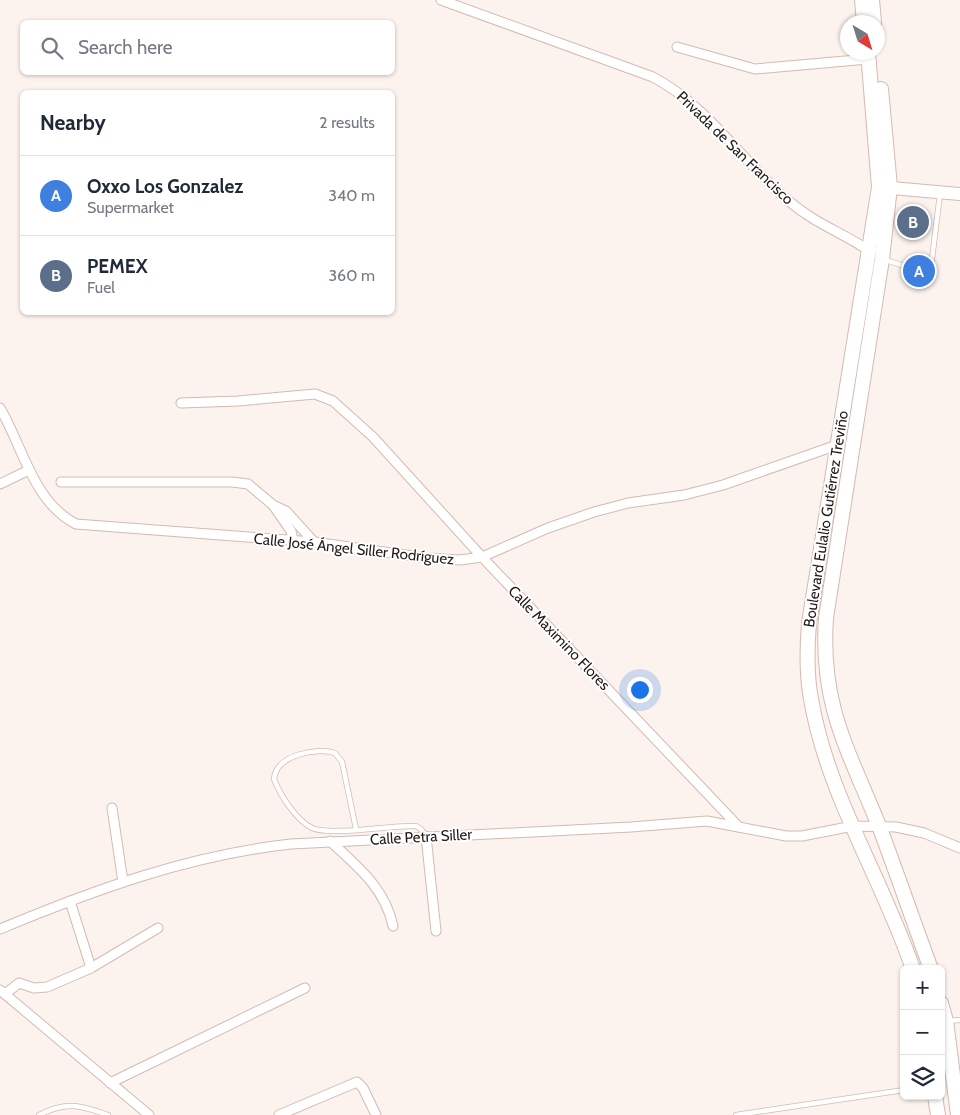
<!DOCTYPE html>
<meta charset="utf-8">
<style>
:root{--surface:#fff;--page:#f6f6f7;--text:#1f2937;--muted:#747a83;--line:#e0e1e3;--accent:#2b6f7f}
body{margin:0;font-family:Cabin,sans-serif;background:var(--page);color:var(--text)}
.controls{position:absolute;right:15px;bottom:15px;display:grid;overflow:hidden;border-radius:8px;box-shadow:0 1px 4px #0004}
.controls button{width:45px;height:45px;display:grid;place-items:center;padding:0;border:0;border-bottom:1px solid var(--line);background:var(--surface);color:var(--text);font:25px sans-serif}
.compass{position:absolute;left:840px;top:15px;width:45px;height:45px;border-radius:50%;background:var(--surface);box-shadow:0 1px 4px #0004;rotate:142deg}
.you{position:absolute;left:639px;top:689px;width:18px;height:18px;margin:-12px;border:4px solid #fff;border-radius:50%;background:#1a73e8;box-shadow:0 0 0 8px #1a73e833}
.badge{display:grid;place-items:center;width:32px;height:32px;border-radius:50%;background:var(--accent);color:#fff;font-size:16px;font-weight:700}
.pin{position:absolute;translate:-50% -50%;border:2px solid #fff;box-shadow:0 1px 5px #0006}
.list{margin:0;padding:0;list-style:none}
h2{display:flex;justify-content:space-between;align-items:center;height:65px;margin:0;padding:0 20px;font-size:21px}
h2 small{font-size:16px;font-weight:400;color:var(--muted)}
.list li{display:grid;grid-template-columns:32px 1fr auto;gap:15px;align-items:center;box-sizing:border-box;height:80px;padding:0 20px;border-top:1px solid var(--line)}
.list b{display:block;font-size:19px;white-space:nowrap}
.list p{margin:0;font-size:16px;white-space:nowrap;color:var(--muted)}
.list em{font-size:16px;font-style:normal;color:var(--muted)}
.icon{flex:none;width:28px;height:28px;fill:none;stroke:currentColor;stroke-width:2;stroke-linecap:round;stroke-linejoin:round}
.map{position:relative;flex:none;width:960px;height:1115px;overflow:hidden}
.search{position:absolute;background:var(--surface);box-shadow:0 1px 4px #0004;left:20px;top:20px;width:375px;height:55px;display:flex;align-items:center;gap:12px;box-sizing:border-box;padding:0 18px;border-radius:8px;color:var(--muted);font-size:19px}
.panel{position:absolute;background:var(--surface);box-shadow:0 1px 4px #0004;left:20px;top:90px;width:375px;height:225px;border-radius:8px}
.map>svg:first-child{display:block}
</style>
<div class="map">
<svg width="960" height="1115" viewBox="0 0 960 1115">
<rect width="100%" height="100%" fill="#fcf2ee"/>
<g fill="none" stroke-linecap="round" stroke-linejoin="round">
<!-- lane casing -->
<g stroke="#d3bbb0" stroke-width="6">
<g id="lane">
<path d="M883,259L922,272L931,267L940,194"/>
<path d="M356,829L342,762L335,753C316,747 276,755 274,779C280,795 296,820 312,828C330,836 393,825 416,826L421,829L426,836"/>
<path d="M947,1021L960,1020"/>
<path d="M39,1115C66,1101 80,1105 108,1115"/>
<path d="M736,1115L904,1090"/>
</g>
</g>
<!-- street casing -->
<g stroke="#d3bbb0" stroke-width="11">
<g id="street">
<path d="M441,0L653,77C708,106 743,163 790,202C817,225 844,233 871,252"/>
<path d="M677,47L755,69L868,59"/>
<path d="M181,403L238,401L315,394L333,401L373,437L482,557L739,827"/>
<path d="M0,408C23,447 33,502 76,524L314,542L427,558L460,560L482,557L548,528L594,512L628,503L684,495L723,485L837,445"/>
<path d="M61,482H232L248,484L273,505L286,511L314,542"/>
<path d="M0,484L29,470"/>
<path d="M273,505L291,531L293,541"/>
<path d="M112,808L123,882"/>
<path d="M426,836L436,931"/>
<path d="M330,841C358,867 385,888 393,926"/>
<path d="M70,901L91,968"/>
<path d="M0,929C94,890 189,855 291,844L631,827L707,821L786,836H802L853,826L896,827L924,833L960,848"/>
<path d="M0,990L149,1115"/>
<path d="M5,994L19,983L34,988L47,987L91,968L158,928"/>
<path d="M110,1083L305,988"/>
<path d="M279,1115L357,1082L363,1088L376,1115"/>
</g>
</g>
<!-- secondary casing -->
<g stroke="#d3bbb0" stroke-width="14">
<path id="secondary" d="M880,187L960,194"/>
</g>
<!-- primary casing -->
<g stroke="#d3bbb0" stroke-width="16">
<g id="primary">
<path d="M862,0L864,22"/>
<path d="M872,0L874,22"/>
<path d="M868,52L879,187L809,623C807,648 806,673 811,699C827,794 882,878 913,969"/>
<path d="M881,89L890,187L882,259L826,618C820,705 848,749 879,826C897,873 913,921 931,969"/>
<path d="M941,1003L946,1021L958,1115"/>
<path d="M935,1096L938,1115"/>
</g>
</g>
<!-- lane -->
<use href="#lane" stroke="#fff" stroke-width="4.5"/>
<!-- street -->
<use href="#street" stroke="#fff" stroke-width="9"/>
<!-- secondary -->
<use href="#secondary" stroke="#fff" stroke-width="12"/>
<!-- primary -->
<use href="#primary" stroke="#fff" stroke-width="14"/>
</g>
<g text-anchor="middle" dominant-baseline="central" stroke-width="4" stroke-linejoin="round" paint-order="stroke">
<!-- street labels -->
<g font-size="15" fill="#241b17" stroke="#fff">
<text transform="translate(735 148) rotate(44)">Privada de San Francisco</text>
<text transform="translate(826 519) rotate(-81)">Boulevard Eulalio Gutiérrez Treviño</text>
<text transform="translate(354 549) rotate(6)">Calle José Ángel Siller Rodríguez</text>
<text transform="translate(559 638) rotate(46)">Calle Maximino Flores</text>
<text transform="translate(421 837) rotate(-3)">Calle Petra Siller</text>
</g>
</g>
</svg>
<div class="controls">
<button>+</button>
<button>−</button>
<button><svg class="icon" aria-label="layers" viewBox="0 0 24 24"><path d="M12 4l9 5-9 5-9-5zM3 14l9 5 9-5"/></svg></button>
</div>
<svg class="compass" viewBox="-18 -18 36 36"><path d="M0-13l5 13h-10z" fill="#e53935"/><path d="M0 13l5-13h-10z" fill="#747a83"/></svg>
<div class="you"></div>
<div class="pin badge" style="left:919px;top:271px;background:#3f7fe0">A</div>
<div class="pin badge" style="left:913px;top:222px;background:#5c6f8a">B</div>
<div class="search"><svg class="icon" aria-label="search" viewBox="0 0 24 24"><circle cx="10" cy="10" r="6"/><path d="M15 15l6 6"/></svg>Search here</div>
<section class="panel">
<h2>Nearby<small>2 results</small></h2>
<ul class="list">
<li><span class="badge" style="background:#3f7fe0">A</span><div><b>Oxxo Los Gonzalez</b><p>Supermarket</p></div><em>340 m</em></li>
<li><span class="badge" style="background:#5c6f8a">B</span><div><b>PEMEX</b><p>Fuel</p></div><em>360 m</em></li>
</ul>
</section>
</div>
